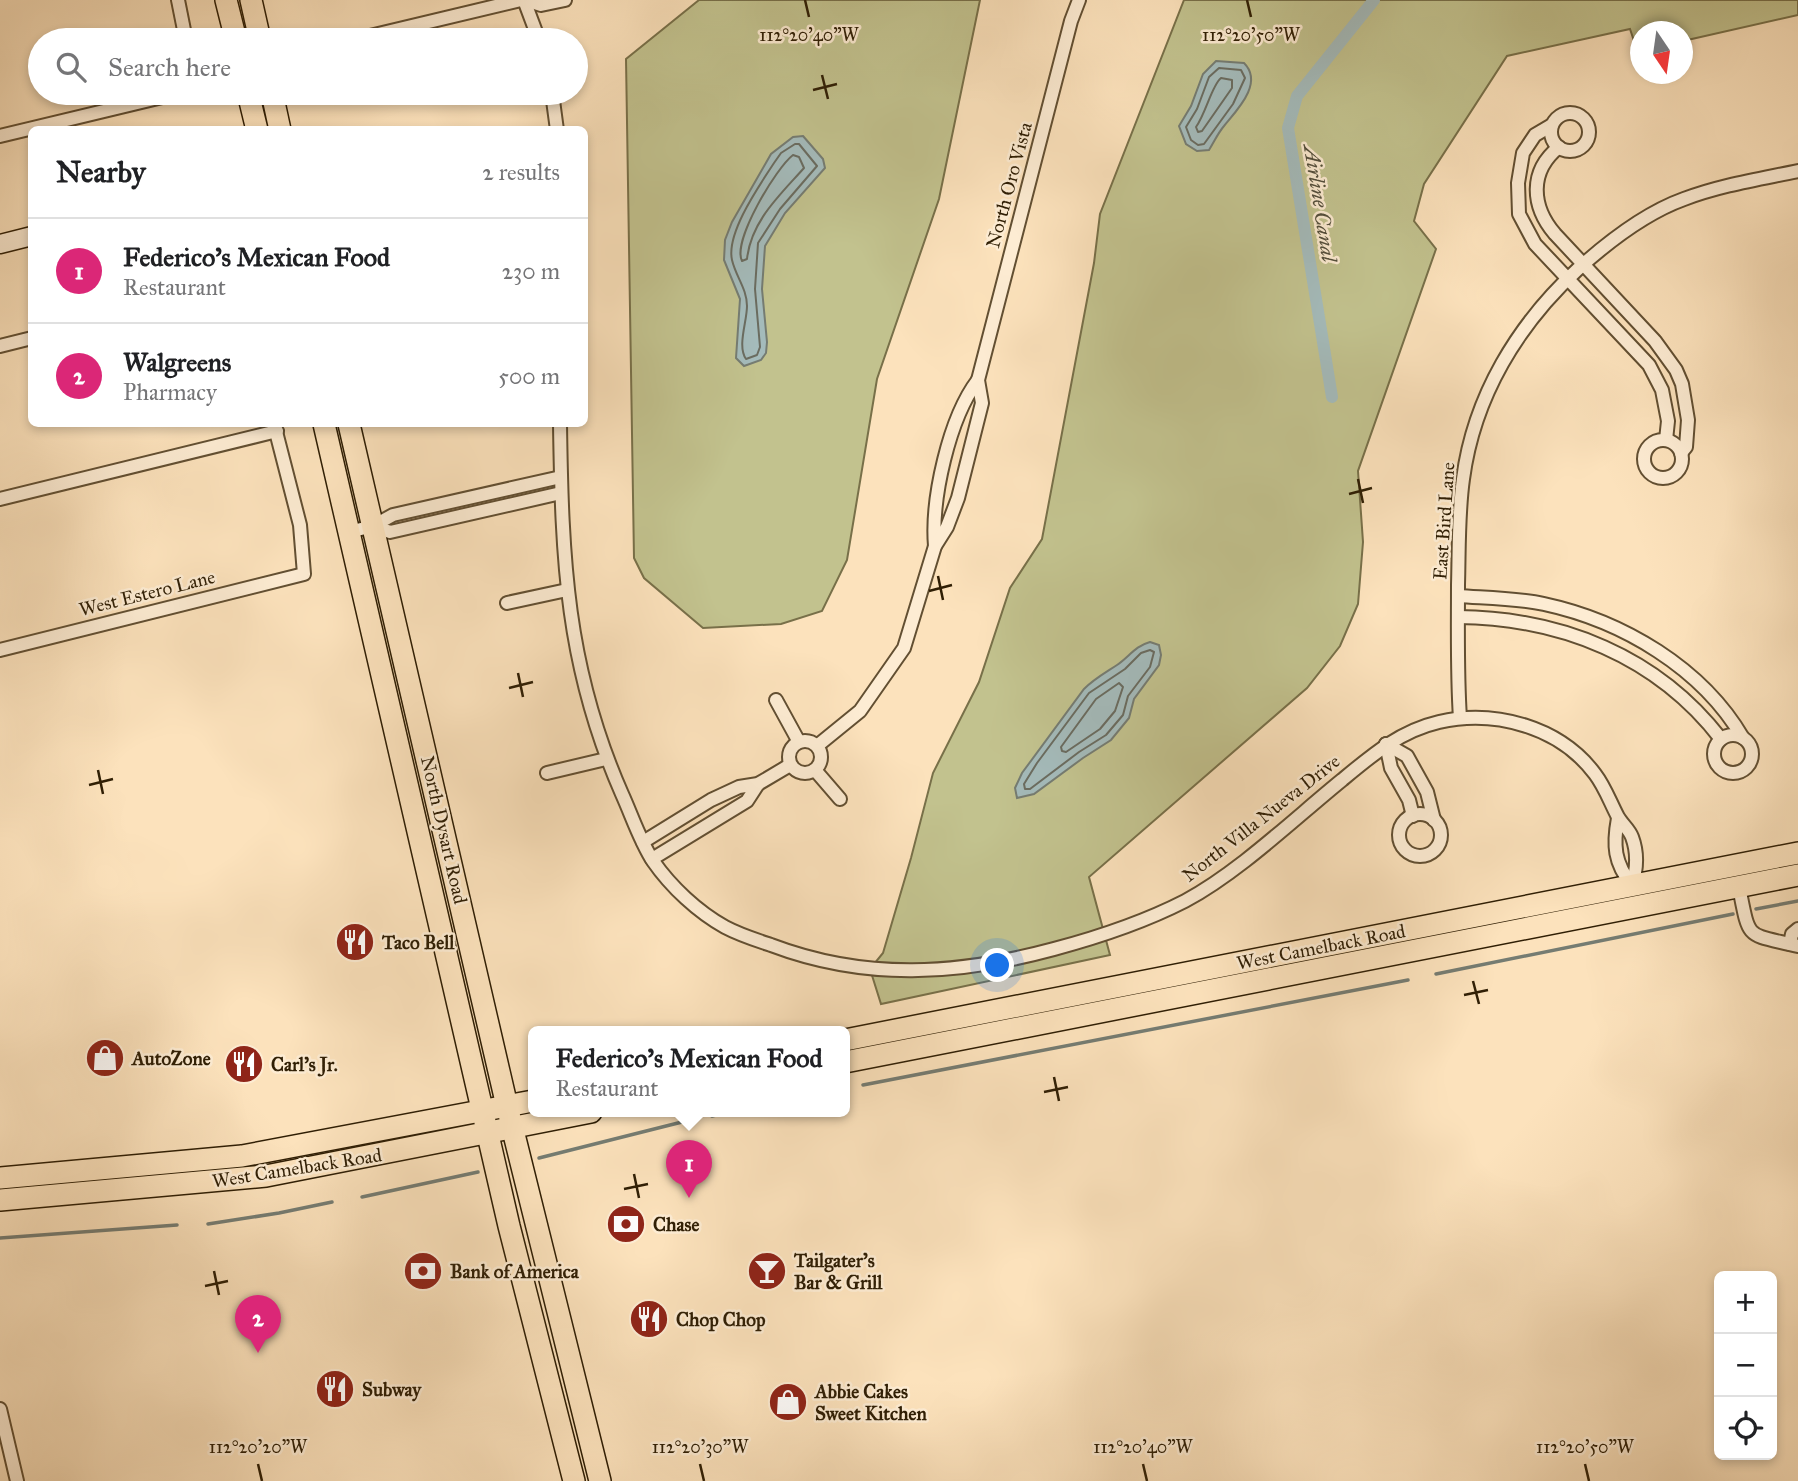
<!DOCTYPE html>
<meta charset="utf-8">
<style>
:root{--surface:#fff;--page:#f2f2f2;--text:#202124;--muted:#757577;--line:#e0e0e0;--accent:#db2777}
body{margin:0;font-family:"IM FELL Great Primer",serif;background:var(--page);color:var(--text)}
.controls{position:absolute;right:21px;bottom:21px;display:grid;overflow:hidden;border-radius:10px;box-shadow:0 4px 10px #0003}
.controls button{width:63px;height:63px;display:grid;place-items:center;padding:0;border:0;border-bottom:2px solid var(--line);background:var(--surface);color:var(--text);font:35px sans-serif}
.compass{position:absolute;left:1630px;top:21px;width:63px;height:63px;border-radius:50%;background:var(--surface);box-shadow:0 4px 10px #0003;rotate:167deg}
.you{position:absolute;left:998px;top:966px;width:24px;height:24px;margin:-18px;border:5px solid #fff;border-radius:50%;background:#1a73e8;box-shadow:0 0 0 10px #1a73e833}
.badge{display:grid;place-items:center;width:46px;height:46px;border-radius:50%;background:var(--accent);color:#fff;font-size:23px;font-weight:700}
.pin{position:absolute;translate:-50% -58px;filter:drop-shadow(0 2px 4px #0008)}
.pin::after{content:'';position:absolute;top:37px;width:24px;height:21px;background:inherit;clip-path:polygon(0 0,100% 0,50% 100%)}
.popup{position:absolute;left:528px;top:1026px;width:322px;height:91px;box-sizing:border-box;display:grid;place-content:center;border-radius:10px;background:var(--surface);filter:drop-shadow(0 2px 5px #0005);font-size:23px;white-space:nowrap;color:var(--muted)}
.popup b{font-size:26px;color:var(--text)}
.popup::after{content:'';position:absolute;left:50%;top:100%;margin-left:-14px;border:14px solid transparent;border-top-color:var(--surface)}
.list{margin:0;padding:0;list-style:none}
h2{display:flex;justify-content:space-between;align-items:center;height:91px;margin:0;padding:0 28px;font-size:30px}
h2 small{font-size:23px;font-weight:400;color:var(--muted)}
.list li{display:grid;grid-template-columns:46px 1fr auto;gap:21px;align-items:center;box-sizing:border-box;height:105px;padding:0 28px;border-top:2px solid var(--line)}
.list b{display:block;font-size:26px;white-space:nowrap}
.list p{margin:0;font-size:23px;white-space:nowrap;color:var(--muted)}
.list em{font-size:23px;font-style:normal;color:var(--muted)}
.icon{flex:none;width:38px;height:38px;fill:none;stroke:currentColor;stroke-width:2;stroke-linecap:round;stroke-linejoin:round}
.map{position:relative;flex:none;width:1798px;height:1481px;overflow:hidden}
.search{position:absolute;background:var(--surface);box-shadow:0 4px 10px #0003;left:28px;top:28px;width:560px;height:77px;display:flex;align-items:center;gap:18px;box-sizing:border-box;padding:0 24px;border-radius:38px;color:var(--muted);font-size:26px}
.panel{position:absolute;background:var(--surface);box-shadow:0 4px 10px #0003;left:28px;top:126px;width:560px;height:301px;border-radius:10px}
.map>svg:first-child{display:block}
</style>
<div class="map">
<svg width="1798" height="1481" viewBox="0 0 1798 1481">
<rect width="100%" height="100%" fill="#fce2bc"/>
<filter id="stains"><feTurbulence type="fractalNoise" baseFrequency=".00286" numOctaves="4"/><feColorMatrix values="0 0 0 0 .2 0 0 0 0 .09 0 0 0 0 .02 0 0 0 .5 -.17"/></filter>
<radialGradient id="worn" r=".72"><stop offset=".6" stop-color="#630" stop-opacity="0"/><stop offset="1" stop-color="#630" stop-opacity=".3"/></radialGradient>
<!-- green -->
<g fill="#c2c28e" stroke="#787049" stroke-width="2">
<path d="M699,0H980L939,199L877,379L847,560L822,611L781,624L703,628L644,578L634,558L626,59Z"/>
<path d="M1184,0H1798V15L1683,41L1682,32H1640V49L1637,50L1630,29L1507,56L1424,184L1414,221L1436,249L1358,471L1363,542L1358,604L1340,646L1307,688L1089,877L1110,955L881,1004L870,969L883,953L911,858L933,773L979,682L1010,588L1042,539L1094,263L1100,214Z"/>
</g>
<!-- water -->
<g fill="#a4bbbb" stroke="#757c72" stroke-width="2">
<path d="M1216,61L1244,63C1264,83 1237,110 1224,126C1218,133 1214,142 1209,150L1197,151L1186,144L1179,126L1191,106L1203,74Z"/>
<path d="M803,136L823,159L825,168L785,213L765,246L762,289L767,342L766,353L761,360L744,366L736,358L740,299L724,260L725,240L732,222L771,154L793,137Z"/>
<path d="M1150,642L1159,645L1161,655L1159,665L1134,699L1129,718L1111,740L1083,758L1034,794L1017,798L1015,788L1022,773L1084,689C1094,679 1105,673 1117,665C1129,657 1135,646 1150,642Z"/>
</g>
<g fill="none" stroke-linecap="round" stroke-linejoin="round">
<!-- shore -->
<g stroke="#6a6c60" stroke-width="2">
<path d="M1219,68L1241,70L1245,78L1233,104L1204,144L1198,145L1191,140L1186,127L1197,109L1209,77Z"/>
<path d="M1221,78L1232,80V88L1202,131L1198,132L1196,127C1206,113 1212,85 1221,78Z"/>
<path d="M795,144H799L817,166L780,209L758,243L755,289L760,347L757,355L746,359C737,346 747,322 747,306C747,289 736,277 732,260C726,233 759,186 774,163L781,153Z"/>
<path d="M793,155L799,157L804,168C780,195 751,221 747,259L742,261C732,241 776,168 793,155Z"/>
<path d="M1150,650L1154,652L1150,667L1128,696L1123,715L1106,735L1079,752L1030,789H1025L1024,784L1037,763L1089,693L1125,669L1141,653Z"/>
<path d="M1119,683L1123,687L1115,711L1100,729L1066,752L1062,751L1061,747L1096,699Z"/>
</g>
<!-- stream -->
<g stroke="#757c72" stroke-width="3.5">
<path d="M1756,909L1798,901"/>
<path d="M1436,974L1733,914"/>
<path d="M863,1085L1408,980"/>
<path d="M712,1116L728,1112"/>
<path d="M539,1158L682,1122"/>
<path d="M362,1197L478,1172"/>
<path d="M208,1224L279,1213L332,1202"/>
<path d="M0,1238L177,1225"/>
</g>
<!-- canal -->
<path stroke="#a4bbbb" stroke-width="12" d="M1332,397L1288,128L1297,96L1374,0"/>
<!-- street casing -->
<g stroke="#624f32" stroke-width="16">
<g id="street">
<path d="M178,0L186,40"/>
<path d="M524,0L539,40"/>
<path d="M526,0L541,5L565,0"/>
<path d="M353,40L521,0"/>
<path d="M552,93L557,130"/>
<circle cx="1570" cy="132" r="19"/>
<path d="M1552,125L1535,135L1523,153L1518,183L1519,214L1535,244L1649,365L1662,390L1668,421L1666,440"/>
<path d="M0,136L179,93"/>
<path d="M1559,147C1529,171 1531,206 1555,234L1655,341L1676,370L1682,384L1688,420L1686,447L1681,453"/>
<path d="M0,346L32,338"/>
<path d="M560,424C562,559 566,667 622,794C632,816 640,841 653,861C671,887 698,912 725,927C740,935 756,940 771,945C866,981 958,975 1054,949C1099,937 1144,922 1185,901C1239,872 1294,819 1342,780C1372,755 1400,731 1439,722C1495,709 1560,727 1595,774C1605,787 1610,802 1618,817C1622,824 1629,829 1632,837C1638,853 1637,869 1632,885"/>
<circle cx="1663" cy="459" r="19"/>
<path d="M0,499L277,431"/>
<path d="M373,526L390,532L561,493"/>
<path d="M349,532L373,526L393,515L561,477"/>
<path d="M935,546C931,499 949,418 978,380"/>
<path d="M1458,596C1487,598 1516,598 1544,604C1623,621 1702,668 1743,738"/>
<path d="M507,603L567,590"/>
<path d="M1458,617C1561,618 1657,656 1721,739"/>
<path d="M0,650L304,574L300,525L274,424"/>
<path d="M776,700L799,742"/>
<path d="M1460,718C1457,674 1458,629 1458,585C1459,550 1458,514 1463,479C1474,396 1518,324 1578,269C1609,241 1645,213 1684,199C1721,185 1760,179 1798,171"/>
<circle cx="1733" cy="754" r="19"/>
<circle cx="805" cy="757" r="16"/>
<path d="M1386,744L1407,756L1427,792L1434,820"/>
<path d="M1386,744L1391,768L1409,800L1413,816"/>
<path d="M817,746L860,711L904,648L935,546L947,527L958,498L982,403L978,380L1071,21L1079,0"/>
<path d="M815,770L840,799"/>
<path d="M547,773L606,759"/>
<circle cx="1420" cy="835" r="21"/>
<path d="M1618,818C1613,845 1614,863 1632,885"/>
<path d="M643,842L711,800L739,787L758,784L790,765"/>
<path d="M652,859L747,801L758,784"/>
<path d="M1739,887C1750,942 1745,933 1798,946"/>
<path d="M1790,944L1792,934L1798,929"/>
<path d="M0,1409L17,1481"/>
</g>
</g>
<!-- secondary casing -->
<g stroke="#2f1e04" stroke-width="21">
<path id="secondary" d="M0,244L32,236"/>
</g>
<!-- primary casing -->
<g stroke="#2f1e04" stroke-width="24">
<g id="primary">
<path d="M226,0L236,40"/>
<path d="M251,0L260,40"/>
<path d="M248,93L257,130"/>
<path d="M272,93L280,130"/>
<path d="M324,424L509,1226L574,1481"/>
<path d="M349,424L507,1106L600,1481"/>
<path d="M845,1040L1798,853"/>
<path d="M845,1062L1798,875"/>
<path d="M0,1178L242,1156L533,1101"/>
<path d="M0,1200L266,1176L591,1112"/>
</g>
</g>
<!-- street -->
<use href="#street" stroke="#fdecd3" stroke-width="12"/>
<!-- secondary -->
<use href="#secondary" stroke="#fdecd3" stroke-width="18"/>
<!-- primary -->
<use href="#primary" stroke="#fce2bc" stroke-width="21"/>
</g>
<!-- ticks -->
<path fill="none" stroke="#2f1e04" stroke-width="2.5" d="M805,0L809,17M1247,0L1251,17M822,75L828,99M813,90L837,84M1358,479L1363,503M1349,494L1372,488M938,576L943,600M929,591L952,585M518,673L523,697M509,688L533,682M98,770L103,794M89,785L113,779M1473,981L1479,1004M1464,995L1488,990M1054,1077L1059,1101M1044,1092L1068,1087M634,1174L639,1198M624,1189L648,1184M214,1271L219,1295M205,1286L228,1281M258,1464L262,1481M700,1464L704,1481M1143,1464L1147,1481M1585,1464L1589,1481"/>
<!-- icons -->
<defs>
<g id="restaurant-disc" transform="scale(2.0125)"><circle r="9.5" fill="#8f2418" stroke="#fdecd3"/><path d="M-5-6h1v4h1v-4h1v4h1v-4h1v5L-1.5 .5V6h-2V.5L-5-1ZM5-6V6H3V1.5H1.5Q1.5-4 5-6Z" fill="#fff"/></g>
<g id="shop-disc" transform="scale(2.0125)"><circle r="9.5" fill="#8f2418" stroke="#fdecd3"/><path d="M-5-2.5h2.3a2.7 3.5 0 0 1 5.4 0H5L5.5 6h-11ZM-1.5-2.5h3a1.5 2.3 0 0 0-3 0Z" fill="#fff"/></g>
<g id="bank-disc" transform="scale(2.0125)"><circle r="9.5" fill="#8f2418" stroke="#fdecd3"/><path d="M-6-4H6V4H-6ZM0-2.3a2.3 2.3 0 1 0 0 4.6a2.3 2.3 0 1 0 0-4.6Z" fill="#fff"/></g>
<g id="bar-disc" transform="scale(2.0125)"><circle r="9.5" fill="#8f2418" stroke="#fdecd3"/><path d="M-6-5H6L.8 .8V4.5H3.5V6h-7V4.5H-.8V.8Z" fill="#fff"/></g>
</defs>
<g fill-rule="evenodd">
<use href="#restaurant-disc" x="355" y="942"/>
<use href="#shop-disc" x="105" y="1058"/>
<use href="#restaurant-disc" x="244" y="1064"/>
<use href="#bank-disc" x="626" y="1224"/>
<use href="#bank-disc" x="423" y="1271"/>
<use href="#bar-disc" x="767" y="1271"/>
<use href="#restaurant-disc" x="649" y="1319"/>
<use href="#restaurant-disc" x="335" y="1389"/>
<use href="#shop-disc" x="788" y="1402"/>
</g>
<g text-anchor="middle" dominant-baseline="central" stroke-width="5" stroke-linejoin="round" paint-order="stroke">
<!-- street labels -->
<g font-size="19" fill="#2f1e04" stroke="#fdecd3">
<text transform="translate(1009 185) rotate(-75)">North Oro Vista</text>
<text transform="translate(1444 521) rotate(-86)">East Bird Lane</text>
<text transform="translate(147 593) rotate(-14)">West Estero Lane</text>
<text transform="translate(1261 818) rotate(-38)">North Villa Nueva Drive</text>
<text transform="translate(444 830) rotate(77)">North Dysart Road</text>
<text transform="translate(1321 947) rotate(-11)">West Camelback Road</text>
<text transform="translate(297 1168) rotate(-9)">West Camelback Road</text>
</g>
<!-- poi labels -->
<g font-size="19" font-weight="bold" fill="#2f1e04" stroke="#fdecd3" text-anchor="start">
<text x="382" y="942">Taco Bell</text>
<text x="132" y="1058">AutoZone</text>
<text x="271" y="1064">Carl's Jr.</text>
<text x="653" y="1224">Chase</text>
<text x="794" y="1260">Tailgater's<tspan x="794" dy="22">Bar &amp; Grill</tspan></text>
<text x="450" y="1271">Bank of America</text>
<text x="676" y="1319">Chop Chop</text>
<text x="362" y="1389">Subway</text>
<text x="815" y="1391">Abbie Cakes<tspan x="815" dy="22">Sweet Kitchen</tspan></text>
</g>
<!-- water labels -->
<g font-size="21" font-style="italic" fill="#524d3b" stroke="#fdecd3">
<text transform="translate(1320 203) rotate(81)">Airline Canal</text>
</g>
</g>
<g font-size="18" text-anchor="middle" fill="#2f1e04" stroke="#fdecd3" stroke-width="5" stroke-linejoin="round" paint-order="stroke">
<text x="809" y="41">112°20'40"W</text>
<text x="1251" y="41">112°20'50"W</text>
<text x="258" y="1453">112°20'20"W</text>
<text x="700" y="1453">112°20'30"W</text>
<text x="1143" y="1453">112°20'40"W</text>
<text x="1585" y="1453">112°20'50"W</text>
</g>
<rect width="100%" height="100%" filter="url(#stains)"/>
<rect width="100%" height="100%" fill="url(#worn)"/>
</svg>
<div class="controls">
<button>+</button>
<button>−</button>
<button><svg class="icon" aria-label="locate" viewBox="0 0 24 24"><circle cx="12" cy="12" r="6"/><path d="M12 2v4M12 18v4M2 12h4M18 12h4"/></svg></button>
</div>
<svg class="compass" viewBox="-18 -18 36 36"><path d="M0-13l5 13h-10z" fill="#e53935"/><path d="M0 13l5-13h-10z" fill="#757577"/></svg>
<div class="you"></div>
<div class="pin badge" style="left:689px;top:1198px">1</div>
<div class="popup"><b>Federico's Mexican Food</b>Restaurant</div>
<div class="pin badge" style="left:258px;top:1353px">2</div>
<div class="search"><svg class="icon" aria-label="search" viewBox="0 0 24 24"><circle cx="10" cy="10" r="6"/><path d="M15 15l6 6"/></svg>Search here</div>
<section class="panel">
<h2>Nearby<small>2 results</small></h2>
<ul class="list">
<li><span class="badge">1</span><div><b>Federico's Mexican Food</b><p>Restaurant</p></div><em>230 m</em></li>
<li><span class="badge">2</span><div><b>Walgreens</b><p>Pharmacy</p></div><em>500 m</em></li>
</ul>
</section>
</div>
